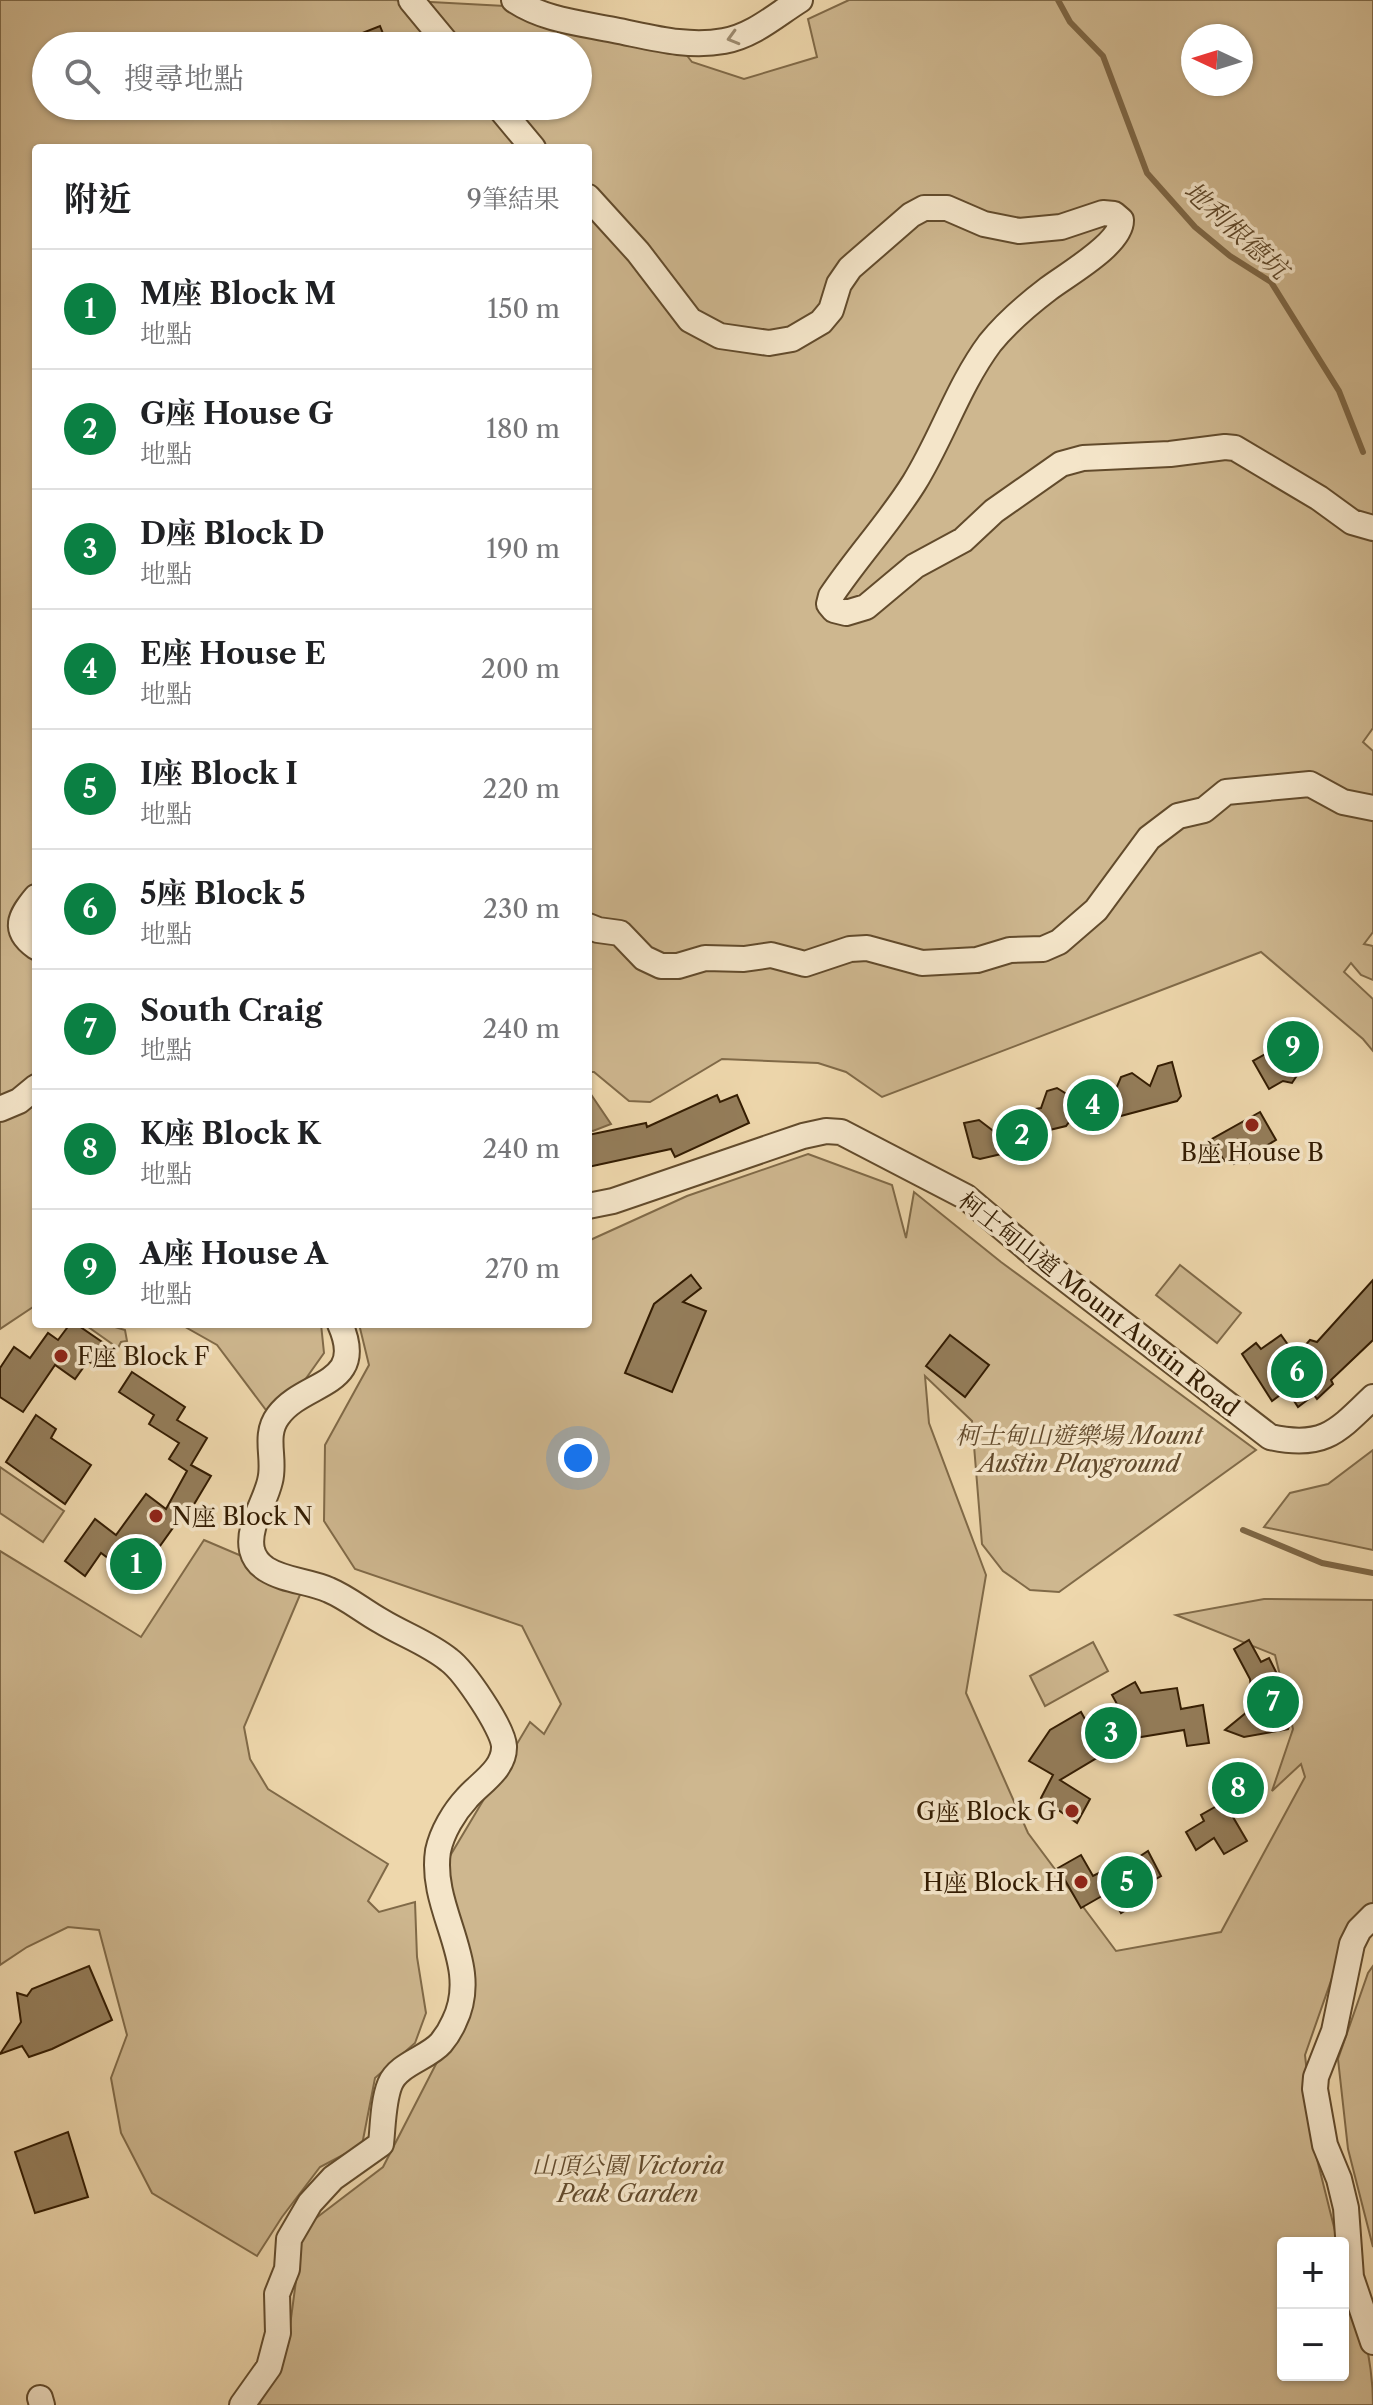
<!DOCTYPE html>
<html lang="zh-TW">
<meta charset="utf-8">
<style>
:root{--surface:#fff;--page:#f2f2f2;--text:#202124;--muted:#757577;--line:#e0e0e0;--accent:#0b8043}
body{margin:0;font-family:"Libre Caslon Text","Noto Serif TC",serif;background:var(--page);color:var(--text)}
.controls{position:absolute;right:24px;bottom:24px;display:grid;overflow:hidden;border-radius:8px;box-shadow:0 2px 6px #0004}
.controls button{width:72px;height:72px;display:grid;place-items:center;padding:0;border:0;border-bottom:2px solid var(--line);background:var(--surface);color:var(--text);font:40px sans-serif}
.compass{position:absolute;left:1181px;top:24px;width:72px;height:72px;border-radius:50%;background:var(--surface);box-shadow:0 2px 6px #0004;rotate:274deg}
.you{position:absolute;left:578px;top:1458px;width:28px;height:28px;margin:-20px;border:6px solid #fff;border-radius:50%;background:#1a73e8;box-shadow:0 0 0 12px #1a73e833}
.badge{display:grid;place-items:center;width:52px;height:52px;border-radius:50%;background:var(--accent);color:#fff;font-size:26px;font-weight:700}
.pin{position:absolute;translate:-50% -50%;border:4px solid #fff;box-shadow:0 2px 8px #0006}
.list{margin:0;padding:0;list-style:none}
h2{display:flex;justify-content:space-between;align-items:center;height:104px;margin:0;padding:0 32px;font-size:34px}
h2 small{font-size:26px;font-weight:400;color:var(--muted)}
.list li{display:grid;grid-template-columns:52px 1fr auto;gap:24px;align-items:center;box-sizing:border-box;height:120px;padding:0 32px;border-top:2px solid var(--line)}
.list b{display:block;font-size:30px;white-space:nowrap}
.list p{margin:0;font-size:26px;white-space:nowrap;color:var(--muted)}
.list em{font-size:26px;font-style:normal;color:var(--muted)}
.icon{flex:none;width:44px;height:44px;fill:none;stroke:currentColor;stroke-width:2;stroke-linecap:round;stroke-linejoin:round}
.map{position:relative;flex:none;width:1373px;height:2405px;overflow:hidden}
.search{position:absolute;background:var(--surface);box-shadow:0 2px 6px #0004;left:32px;top:32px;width:560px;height:88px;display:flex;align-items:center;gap:20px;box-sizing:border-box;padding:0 28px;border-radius:44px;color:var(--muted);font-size:30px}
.panel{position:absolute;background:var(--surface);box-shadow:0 2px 6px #0004;left:32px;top:144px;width:560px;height:1184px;border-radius:8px}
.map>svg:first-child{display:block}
</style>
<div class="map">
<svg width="1373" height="2405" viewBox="0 0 1373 2405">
<rect width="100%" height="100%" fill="#eed7ac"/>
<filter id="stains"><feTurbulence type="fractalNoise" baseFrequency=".0025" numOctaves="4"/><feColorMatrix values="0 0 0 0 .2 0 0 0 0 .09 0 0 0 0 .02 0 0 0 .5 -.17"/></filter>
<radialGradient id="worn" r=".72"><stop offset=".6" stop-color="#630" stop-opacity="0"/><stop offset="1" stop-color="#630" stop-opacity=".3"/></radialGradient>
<!-- green -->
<g fill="#ceb78f" stroke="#806a48" stroke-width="2" fill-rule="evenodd">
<path d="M0,0H393L526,7L674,39L692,62L744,79L817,57L808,19L849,0H1373V728L1363,742L1373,751V932L1364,944L1373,946V980L1361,975L1351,963L1344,972L1373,999V1051L1363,1039L1261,952L882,1097L846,1072L818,1063L722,1059L650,1102L629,1101L594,1072H588V148H36V1305L0,1329ZM1193,36H1241V84H1193ZM46,46H578V106H46Z"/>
<path d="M808,1154L892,1185L906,1238L914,1192L1001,1262L1256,1450L1059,1592L1030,1590L1003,1571L982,1544L972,1421L925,1376L929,1423L986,1575L966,1693L1028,1833L1116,1951L1221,1932L1305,1777L1301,1764L1272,1791L1293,1729L1275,1655L1176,1615L1264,1599L1373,1600V1910L1339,1958L1305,2055L1316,2155L1338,2243H1283V2375H1343V2260C1358,2306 1373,2356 1373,2405H259L288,2341L303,2228L383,2167L471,1996L444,1866L530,1722L544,1734L561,1704L522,1626L355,1569L324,1521L325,1445L369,1365L359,1324H588V1241L687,1196Z"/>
<path d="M1180,1265L1241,1313L1217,1343L1156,1295Z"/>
<path d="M84,1324H105L125,1330L127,1341L121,1342L118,1348Z"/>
<path d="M180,1324H321L324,1353L275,1422L217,1345Z"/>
<path d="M1373,1450V1550L1264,1527L1290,1493L1328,1484Z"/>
<path d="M0,1467L64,1511L43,1542L0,1513Z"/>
<path d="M204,1540L305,1583L244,1727L250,1759L268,1789L388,1864L368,1901L379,1912L415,1902L417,1957L426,2013L415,2043L375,2078L362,2145L320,2167L282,2217L257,2256L152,2193L121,2133L111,2078L127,2035L99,1930L68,1927L27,1947L0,1965V1551L141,1637Z"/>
<path d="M1093,1642L1108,1671L1045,1706L1030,1676Z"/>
<path d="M1373,1966V2247L1348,2149L1338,2059L1368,1973Z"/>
</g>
<!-- water -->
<path fill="#ae9772" stroke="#7d6645" stroke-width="2" d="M588,1090L611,1124L593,1131L588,1130Z"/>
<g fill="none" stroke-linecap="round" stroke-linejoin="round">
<!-- stream -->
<g stroke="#7d6645" stroke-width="6">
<path d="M1058,0L1070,22L1103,56L1147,173L1195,227L1230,256L1271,282L1339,391L1363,452"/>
<path d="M1243,1530L1322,1563L1373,1573"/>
</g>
</g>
<!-- building -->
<g fill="#947d5a" stroke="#331c02" stroke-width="2">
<path d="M380,26L388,46H332V45Z"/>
<path d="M1301,1034L1317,1062L1300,1071L1292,1083L1283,1081L1269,1089L1253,1061Z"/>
<path d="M1172,1062L1181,1096L1177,1101L1117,1117L1116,1114L1088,1122L1073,1117L1066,1126L1037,1133L1040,1145L980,1159L973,1157L964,1123L979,1120L996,1133L1005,1114L1041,1108L1047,1091L1057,1088L1070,1096L1076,1085L1087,1082L1100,1094L1116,1089L1121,1077L1132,1073L1150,1086L1158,1066Z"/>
<path d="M717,1095L720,1102L737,1095L749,1123L675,1157L671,1149L588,1167V1135L646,1123L647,1127Z"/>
<path d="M1260,1112L1276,1140L1259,1150L1249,1163L1242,1159L1234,1164L1230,1158L1224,1161L1212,1139Z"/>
<path d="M691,1275L701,1288L683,1302L706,1311L672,1392L625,1373L654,1304Z"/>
<path d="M1373,1280V1340L1331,1380L1333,1384L1317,1399L1314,1395L1298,1407L1287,1390L1272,1401L1242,1354L1256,1343L1261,1349L1281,1335L1296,1356L1310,1340L1317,1342Z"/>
<path d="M70,1324H76L108,1346L94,1365L88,1361L75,1379L55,1365L23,1412L0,1397V1368L14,1347L30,1358L48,1333L58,1340Z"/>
<path d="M950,1335L989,1365L965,1397L926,1366Z"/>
<path d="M132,1372L185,1407L177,1420L207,1438L191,1465L211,1476L193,1506L190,1504L150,1560L160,1567L146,1586L101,1553L85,1576L65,1561L95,1519L116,1535L146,1494L166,1509L187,1471L169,1459L179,1443L149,1424L154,1415L119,1392Z"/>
<path d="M36,1415L56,1429L51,1438L91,1465L65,1504L6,1462Z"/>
<path d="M1249,1640L1261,1662L1269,1658L1289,1698L1297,1707L1288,1729L1244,1737L1225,1730L1253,1707L1250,1679L1234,1649Z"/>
<path d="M1135,1682L1141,1693L1177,1688L1181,1709L1203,1705L1209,1743L1187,1746L1184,1730L1129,1739L1134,1746L1111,1759L1107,1752L1060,1780L1090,1799L1077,1823L1041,1798L1053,1775L1029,1761L1050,1730L1081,1712L1086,1721L1117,1704L1112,1695Z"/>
<path d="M1238,1761L1261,1801L1233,1817L1247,1841L1224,1854L1214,1838L1196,1850L1186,1832L1204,1821L1201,1815L1229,1799L1215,1775Z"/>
<path d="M1148,1851L1161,1876L1138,1889L1144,1899L1121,1913L1109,1892L1081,1908L1058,1868L1081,1855L1093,1876L1123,1861L1125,1866Z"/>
<path d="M89,1966L112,2020L52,2049L29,2057L22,2046L0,2054L21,2022L17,1993L27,1996L32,1989Z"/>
<path d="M68,2132L88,2197L35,2213L15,2152Z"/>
</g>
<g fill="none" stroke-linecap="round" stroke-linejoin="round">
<!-- minor casing -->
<g stroke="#624b2c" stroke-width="28">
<g id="minor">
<path d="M411,0L449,46"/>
<path d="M514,0C544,20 580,23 614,30C650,37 687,48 724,41C753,36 776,15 800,0"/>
<path d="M498,106L533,148"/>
<path d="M588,197L638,252L690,320L720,336L769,343L792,339L821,322L831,310L839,284L850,268L911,215L924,208H947L984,224L1019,231L1061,227L1103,213L1114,214L1121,220C1122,244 1066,275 1048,289C1027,305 1007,322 990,343C958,386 942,438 914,483C889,523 857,557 831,596L829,604L834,610L846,613L866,607L915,566L963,540L994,511L1061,464L1083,458L1170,454L1225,447L1235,448L1319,498L1352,522L1373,528"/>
<path d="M36,897C20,916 12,930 36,947"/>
<path d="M588,926L598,930L620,933L644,958L661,966H678L705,958L744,959L771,955L805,964L850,949L867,948L922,963L977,960L1010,950L1043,949L1059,942L1096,910L1149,838L1178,816L1204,810L1226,792L1310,784L1343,802L1373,808"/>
<path d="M0,1109L19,1101L36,1087"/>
<path d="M588,1206L613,1201L803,1136L826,1131L841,1132L966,1197L1042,1261L1270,1437C1323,1449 1337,1432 1373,1397"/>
<path d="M1373,1916L1359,1930L1352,1944L1334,2031L1316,2077L1315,2089L1325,2145L1339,2179L1346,2208L1351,2277L1373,2342"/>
<path d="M40,2398L42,2405"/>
<path d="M242,2405L269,2367L278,2333L277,2294L287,2269L289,2239L310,2203L333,2178L381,2144C383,2126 383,2101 390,2084C398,2064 428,2058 441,2043C446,2037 451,2029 454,2022C483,1964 429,1911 438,1851C442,1832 454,1812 467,1798C480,1783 505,1769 504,1746C503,1728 464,1671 449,1660C428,1643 404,1635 381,1621C363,1611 348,1598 329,1590C309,1581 285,1581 266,1569C260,1565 254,1558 252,1550C247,1527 265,1503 270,1481C276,1459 263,1436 278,1416C304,1380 368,1387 340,1324"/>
</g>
</g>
<!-- minor -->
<use href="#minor" stroke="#f4e5c9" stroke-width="24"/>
</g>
<!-- one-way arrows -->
<defs><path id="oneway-chevron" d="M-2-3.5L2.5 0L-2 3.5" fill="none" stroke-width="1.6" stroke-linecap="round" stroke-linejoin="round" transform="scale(2)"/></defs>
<use stroke="#9d8b6f" href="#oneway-chevron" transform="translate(733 38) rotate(164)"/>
<!-- markers -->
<g fill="#8f2418" stroke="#f4e5c9" stroke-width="3">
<circle cx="1252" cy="1125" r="8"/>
<circle cx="61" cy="1356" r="8"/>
<circle cx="156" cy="1516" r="8"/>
<circle cx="1072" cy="1811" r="8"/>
<circle cx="1081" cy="1882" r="8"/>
</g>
<g text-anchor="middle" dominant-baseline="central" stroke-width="7" stroke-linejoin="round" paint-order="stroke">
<!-- poi labels -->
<g font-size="24" fill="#331c02" stroke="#f4e5c9" text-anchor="start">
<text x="1252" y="1152" text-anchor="middle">B座 House B</text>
<text x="77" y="1356">F座 Block F</text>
<text x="172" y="1516">N座 Block N</text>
<text x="1056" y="1811" text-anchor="end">G座 Block G</text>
<text x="1065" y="1882" text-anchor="end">H座 Block H</text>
</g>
<!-- street labels -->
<g font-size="24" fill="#331c02" stroke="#f4e5c9">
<text transform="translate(1099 1304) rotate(38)">柯士甸山道 Mount Austin Road</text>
</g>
<!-- park labels -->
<g font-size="24" font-style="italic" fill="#624a2c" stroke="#f4e5c9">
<text x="1079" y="1435">柯士甸山遊樂場 Mount<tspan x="1079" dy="28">Austin Playground</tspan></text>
<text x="628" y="2165">山頂公園 Victoria<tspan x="628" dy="28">Peak Garden</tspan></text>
</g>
<!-- water labels -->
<g font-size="26" font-style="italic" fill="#5e4729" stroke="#f4e5c9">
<text transform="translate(1236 230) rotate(42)">地利根德坑</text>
</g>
</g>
<rect width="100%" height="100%" filter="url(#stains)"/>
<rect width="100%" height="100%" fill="url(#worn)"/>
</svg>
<div class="controls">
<button>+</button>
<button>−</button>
</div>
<svg class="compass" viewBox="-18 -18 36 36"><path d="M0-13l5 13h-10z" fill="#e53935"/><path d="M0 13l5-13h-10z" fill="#757577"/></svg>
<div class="you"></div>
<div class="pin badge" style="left:136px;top:1564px">1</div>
<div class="pin badge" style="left:1022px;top:1135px">2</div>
<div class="pin badge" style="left:1111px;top:1733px">3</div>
<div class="pin badge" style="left:1093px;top:1105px">4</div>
<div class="pin badge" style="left:1127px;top:1882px">5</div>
<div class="pin badge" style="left:1297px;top:1372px">6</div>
<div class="pin badge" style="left:1273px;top:1702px">7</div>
<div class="pin badge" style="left:1238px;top:1788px">8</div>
<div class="pin badge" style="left:1293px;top:1047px">9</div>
<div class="search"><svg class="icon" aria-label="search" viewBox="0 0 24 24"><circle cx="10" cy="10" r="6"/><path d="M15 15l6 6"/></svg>搜尋地點</div>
<section class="panel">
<h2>附近<small>9筆結果</small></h2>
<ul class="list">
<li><span class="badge">1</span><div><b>M座 Block M</b><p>地點</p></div><em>150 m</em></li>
<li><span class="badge">2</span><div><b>G座 House G</b><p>地點</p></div><em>180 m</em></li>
<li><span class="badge">3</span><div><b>D座 Block D</b><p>地點</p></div><em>190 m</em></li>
<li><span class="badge">4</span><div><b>E座 House E</b><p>地點</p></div><em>200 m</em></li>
<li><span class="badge">5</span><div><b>I座 Block I</b><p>地點</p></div><em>220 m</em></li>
<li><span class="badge">6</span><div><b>5座 Block 5</b><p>地點</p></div><em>230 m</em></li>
<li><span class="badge">7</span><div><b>South Craig</b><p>地點</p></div><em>240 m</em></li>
<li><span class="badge">8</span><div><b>K座 Block K</b><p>地點</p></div><em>240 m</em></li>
<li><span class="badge">9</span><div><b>A座 House A</b><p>地點</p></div><em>270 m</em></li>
</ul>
</section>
</div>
